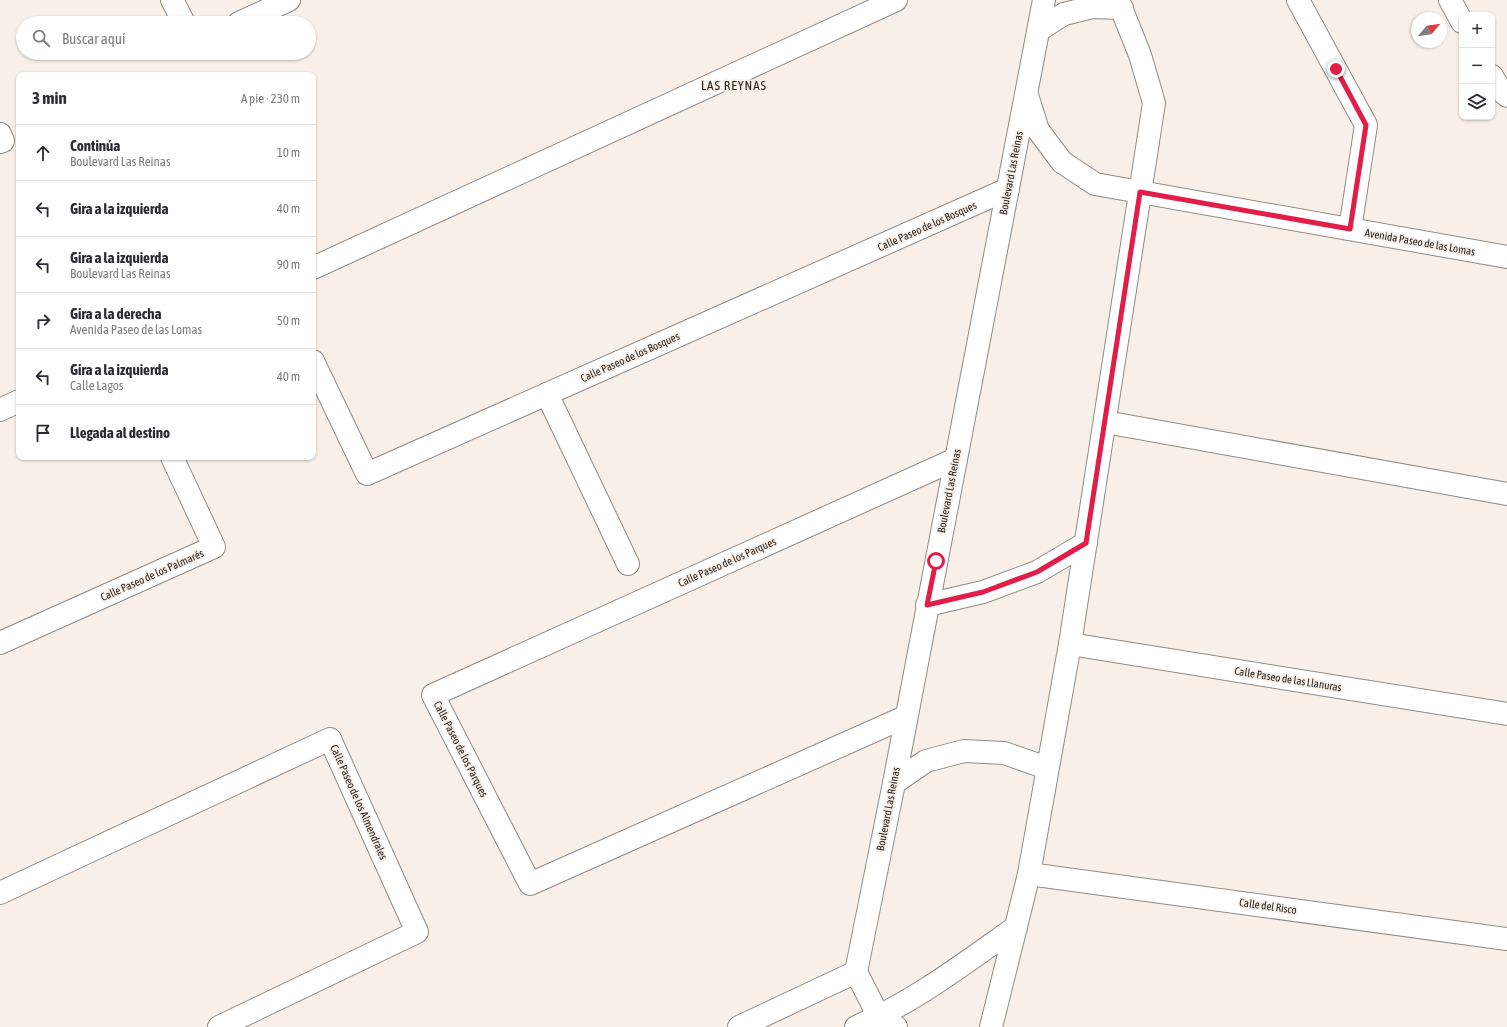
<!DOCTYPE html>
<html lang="es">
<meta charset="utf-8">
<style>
:root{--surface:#fff;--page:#f2f2f3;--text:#2b2b33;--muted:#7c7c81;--line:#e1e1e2}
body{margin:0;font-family:"Asap Condensed",sans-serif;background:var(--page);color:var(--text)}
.controls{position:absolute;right:12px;top:12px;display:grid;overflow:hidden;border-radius:8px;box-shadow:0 1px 3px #0004}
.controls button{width:36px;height:36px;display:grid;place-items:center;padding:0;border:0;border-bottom:1px solid var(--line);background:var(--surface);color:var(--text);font:20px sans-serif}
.compass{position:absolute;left:1411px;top:12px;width:36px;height:36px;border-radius:50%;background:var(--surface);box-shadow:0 1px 3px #0004;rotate:61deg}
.stop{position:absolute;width:12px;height:12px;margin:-9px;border:3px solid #e11d48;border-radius:50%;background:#fff}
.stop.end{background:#e11d48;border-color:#fff;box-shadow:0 1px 4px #0008}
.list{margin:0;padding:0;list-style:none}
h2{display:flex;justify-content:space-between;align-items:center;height:52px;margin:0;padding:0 16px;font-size:17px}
h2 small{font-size:13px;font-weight:400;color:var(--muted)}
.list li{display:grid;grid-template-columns:26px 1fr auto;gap:12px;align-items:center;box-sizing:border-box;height:56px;padding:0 16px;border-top:1px solid var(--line)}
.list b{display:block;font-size:15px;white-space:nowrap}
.list p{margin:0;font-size:13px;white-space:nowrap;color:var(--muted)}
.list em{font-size:13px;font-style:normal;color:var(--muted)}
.icon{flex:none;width:22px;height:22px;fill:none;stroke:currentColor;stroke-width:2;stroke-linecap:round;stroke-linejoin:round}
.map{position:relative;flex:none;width:1507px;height:1027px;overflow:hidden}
.search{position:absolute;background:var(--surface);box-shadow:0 1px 3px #0004;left:16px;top:16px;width:300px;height:44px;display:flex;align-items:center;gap:10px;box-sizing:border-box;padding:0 14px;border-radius:22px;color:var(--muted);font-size:15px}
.panel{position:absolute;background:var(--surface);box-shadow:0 1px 3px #0004;left:16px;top:72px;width:300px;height:388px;border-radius:8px}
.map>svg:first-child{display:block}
</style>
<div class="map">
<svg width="1507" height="1027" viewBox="0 0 1507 1027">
<rect width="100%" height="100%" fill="#f8f0e8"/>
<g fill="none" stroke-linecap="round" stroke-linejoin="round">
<!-- minor casing -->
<g stroke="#918a83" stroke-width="24">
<g id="minor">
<path d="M172,0L184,23"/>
<path d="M1298,0L1366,125L1350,229"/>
<path d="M1450,0L1462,22"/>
<path d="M239,23L289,0"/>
<path d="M1039,30L1064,14L1092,7L1122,8"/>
<path d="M1492,76L1500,90L1507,96"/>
<path d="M1027,95L1038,130L1062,162L1095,184L1507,257"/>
<path d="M0,134L3,141L0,142"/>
<path d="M313,268L896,0"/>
<path d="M313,361L367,474L1008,189"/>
<path d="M547,394L628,564"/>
<path d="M0,410L19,401"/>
<path d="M1105,422L1507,494"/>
<path d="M927,605L983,592L1037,572L1086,543"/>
<path d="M0,643L214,547L172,457"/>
<path d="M1070,644L1507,714"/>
<path d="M905,717L530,884L433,695L956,459"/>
<path d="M894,783L926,761L964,751L1004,753L1047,768"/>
<path d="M1029,874L1507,939"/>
<path d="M0,893L330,739L417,932L219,1027"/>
<path d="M856,972L894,783L1044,0"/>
<path d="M856,972L879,1017L896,1027"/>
<path d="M739,1027L856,972"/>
<path d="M856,1027C914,1002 965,963 1016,927"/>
<path d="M991,1027L1029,874L1070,644L1154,103L1140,55L1118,0"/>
</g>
</g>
<!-- minor -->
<use href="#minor" stroke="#fff" stroke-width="22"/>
</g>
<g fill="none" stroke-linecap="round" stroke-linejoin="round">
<!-- route -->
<path stroke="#e11d48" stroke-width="5" d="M936,561L927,605L983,592L1037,572L1086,543L1140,192L1350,229L1366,125L1336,69"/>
</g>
<g text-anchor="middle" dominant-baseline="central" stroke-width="3.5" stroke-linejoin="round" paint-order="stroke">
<!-- street labels -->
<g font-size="11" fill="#262320" stroke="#f8f0e8">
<text transform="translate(1011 173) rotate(-79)">Boulevard Las Reinas</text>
<text transform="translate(927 226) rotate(-24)">Calle Paseo de los Bosques</text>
<text transform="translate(1420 242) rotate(10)">Avenida Paseo de las Lomas</text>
<text transform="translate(630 357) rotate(-24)">Calle Paseo de los Bosques</text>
<text transform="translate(949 491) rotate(-79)">Boulevard Las Reinas</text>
<text transform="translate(727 562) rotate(-24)">Calle Paseo de los Parques</text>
<text transform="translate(152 575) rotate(-24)">Calle Paseo de los Palmarés</text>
<text transform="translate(1288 679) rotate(9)">Calle Paseo de las Llanuras</text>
<text transform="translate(461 749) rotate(63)">Calle Paseo de los Parques</text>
<text transform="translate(359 802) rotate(66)">Calle Paseo de los Almendrales</text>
<text transform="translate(888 809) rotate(-79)">Boulevard Las Reinas</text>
<text transform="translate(1268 906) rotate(8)">Calle del Risco</text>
</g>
<!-- quarter labels -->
<g font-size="13" letter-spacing="1" fill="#262320" stroke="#f8f0e8">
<text x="734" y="85">LAS REYNAS</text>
</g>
</g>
</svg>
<div class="controls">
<button>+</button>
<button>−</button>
<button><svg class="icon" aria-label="layers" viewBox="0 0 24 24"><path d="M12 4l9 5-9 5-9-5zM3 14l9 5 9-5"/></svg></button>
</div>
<svg class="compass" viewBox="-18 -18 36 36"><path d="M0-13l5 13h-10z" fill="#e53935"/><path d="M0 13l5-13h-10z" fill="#7c7c81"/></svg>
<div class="stop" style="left:936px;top:561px"></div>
<div class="stop end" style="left:1336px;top:69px"></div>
<div class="search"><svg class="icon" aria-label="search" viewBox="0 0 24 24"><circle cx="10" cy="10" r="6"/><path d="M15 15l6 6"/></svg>Buscar aquí</div>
<section class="panel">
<h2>3 min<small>A pie · 230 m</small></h2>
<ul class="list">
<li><svg class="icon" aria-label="ahead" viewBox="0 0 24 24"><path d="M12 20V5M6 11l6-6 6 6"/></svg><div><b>Continúa</b><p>Boulevard Las Reinas</p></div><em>10 m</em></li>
<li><svg class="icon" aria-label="left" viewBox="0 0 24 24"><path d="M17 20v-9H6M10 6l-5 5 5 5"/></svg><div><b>Gira a la izquierda</b></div><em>40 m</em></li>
<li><svg class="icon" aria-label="left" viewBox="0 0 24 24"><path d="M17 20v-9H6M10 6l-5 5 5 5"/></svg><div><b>Gira a la izquierda</b><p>Boulevard Las Reinas</p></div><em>90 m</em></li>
<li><svg class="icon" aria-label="right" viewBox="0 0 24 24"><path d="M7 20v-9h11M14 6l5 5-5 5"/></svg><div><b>Gira a la derecha</b><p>Avenida Paseo de las Lomas</p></div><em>50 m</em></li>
<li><svg class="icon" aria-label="left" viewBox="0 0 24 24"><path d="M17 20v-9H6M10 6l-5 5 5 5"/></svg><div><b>Gira a la izquierda</b><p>Calle Lagos</p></div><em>40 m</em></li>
<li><svg class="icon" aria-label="arrive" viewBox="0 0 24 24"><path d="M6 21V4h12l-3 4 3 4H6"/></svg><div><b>Llegada al destino</b></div></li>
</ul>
</section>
</div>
